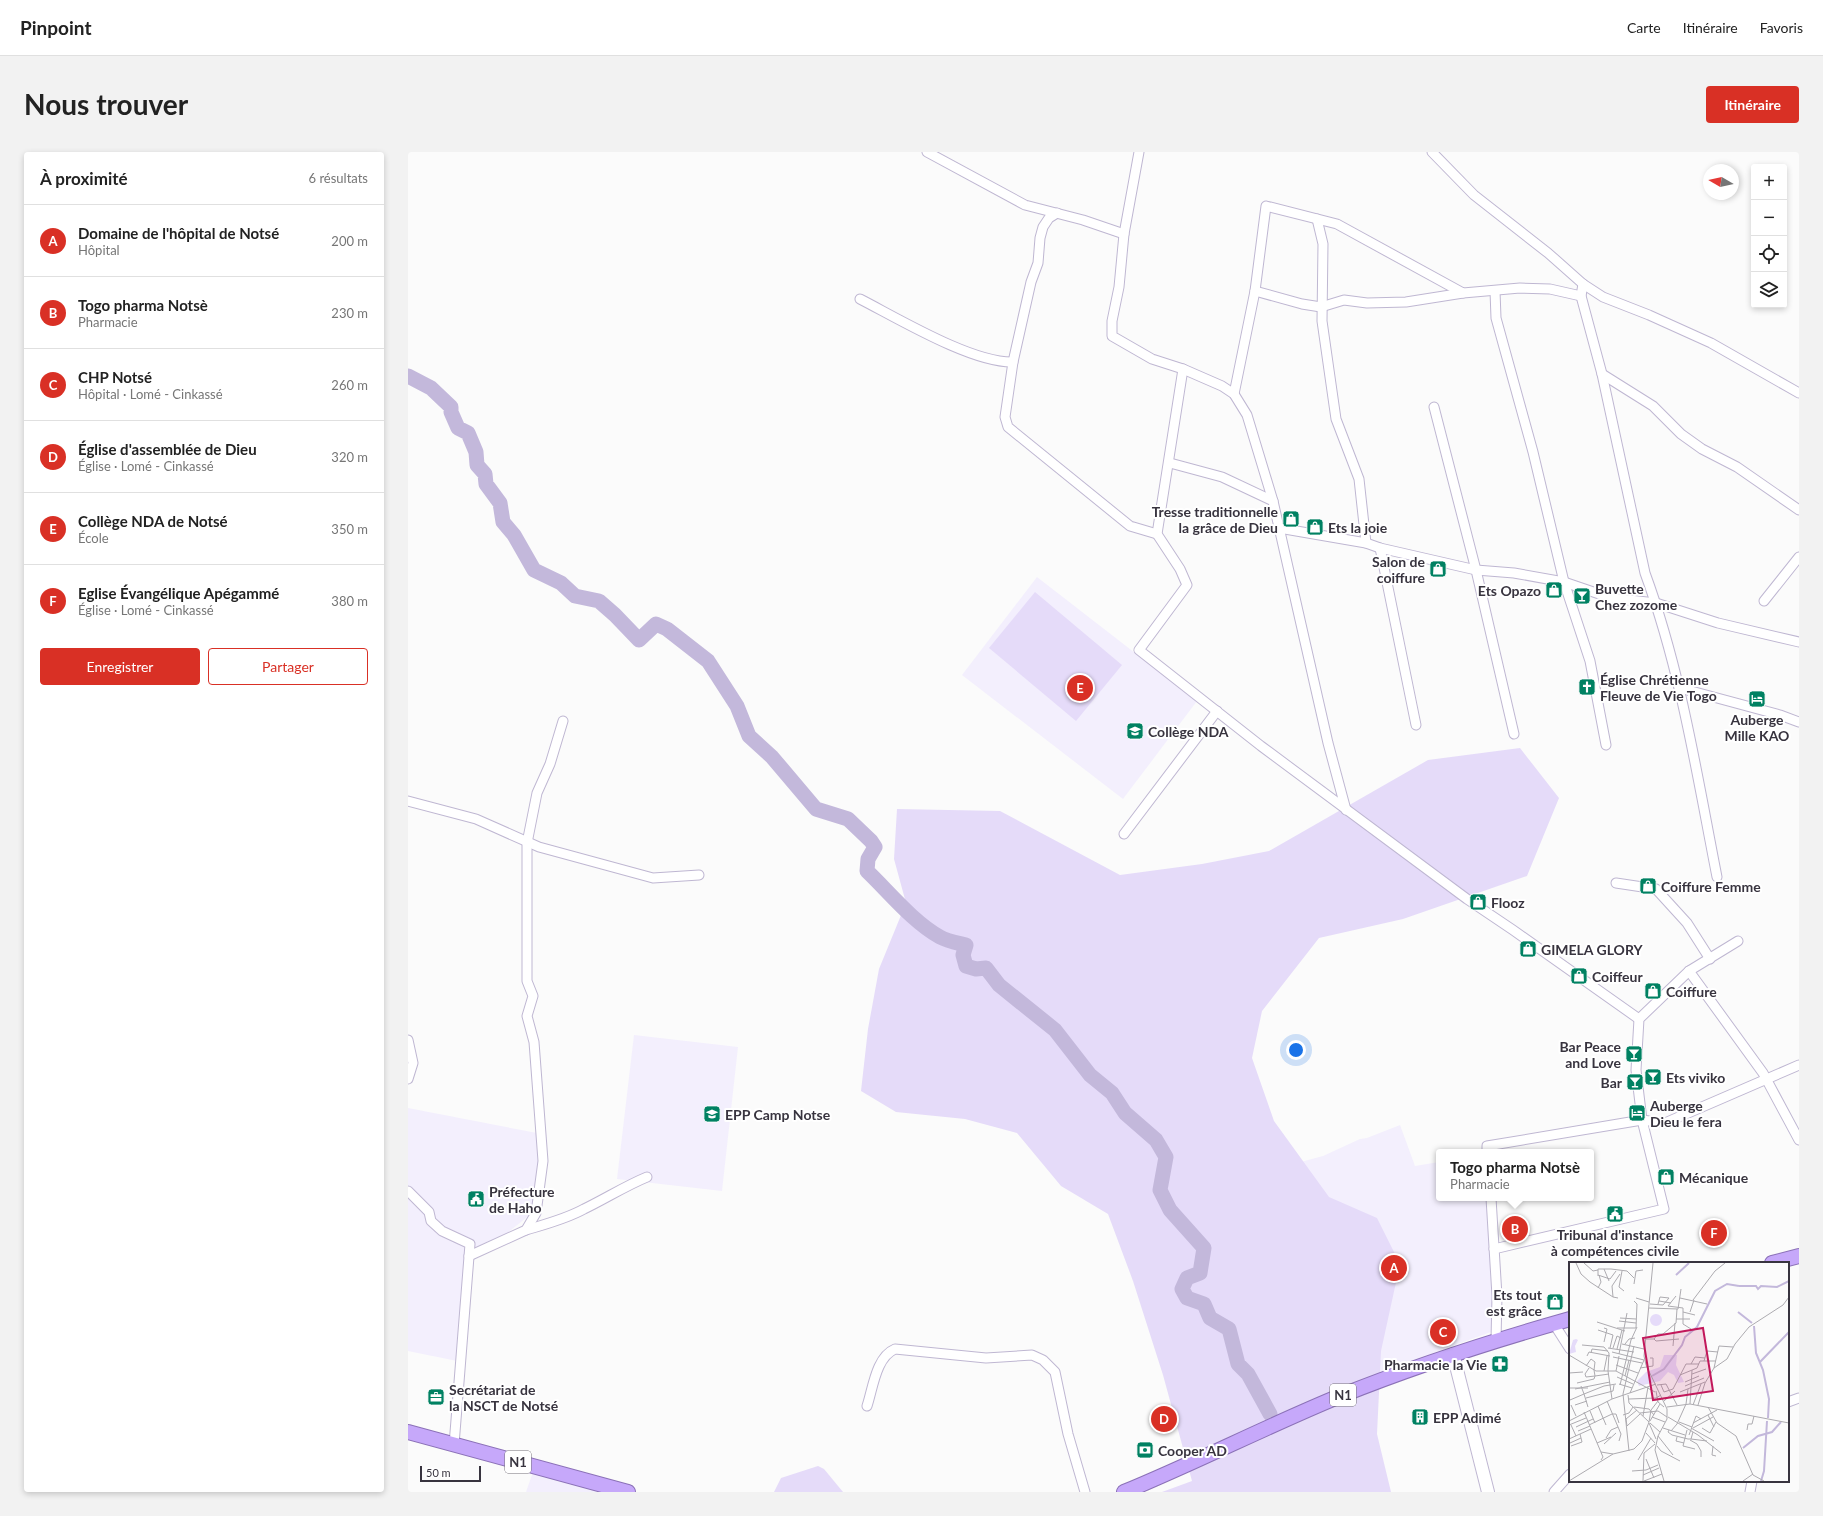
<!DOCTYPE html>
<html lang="fr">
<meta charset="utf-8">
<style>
:root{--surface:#fff;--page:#f2f2f2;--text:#222;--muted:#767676;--line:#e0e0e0;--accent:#d93025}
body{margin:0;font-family:Lato,sans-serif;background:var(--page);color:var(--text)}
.controls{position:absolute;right:12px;top:12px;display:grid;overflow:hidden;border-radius:4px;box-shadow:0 2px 6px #0003}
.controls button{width:36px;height:36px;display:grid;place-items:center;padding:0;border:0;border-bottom:1px solid var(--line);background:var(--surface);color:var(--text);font:20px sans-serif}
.compass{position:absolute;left:1295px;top:12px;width:36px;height:36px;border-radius:50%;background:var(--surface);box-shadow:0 2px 6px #0003;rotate:279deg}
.scale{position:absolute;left:12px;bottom:10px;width:61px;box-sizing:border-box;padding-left:4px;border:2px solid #38343f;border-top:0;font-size:11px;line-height:14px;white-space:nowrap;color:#38343f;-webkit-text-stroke:3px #fff;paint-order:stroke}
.you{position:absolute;left:888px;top:898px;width:14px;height:14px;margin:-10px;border:3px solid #fff;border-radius:50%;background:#1a73e8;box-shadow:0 0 0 6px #1a73e833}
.badge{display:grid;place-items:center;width:26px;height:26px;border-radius:50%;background:var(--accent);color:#fff;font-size:13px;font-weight:700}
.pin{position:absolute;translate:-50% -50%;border:2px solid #fff;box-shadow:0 1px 4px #0006}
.popup{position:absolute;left:1028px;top:997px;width:158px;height:52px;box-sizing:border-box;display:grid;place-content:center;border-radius:4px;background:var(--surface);filter:drop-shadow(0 1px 3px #0005);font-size:13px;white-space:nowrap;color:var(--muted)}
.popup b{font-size:15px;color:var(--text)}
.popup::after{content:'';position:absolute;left:50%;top:100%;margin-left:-8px;border:8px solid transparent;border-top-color:var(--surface)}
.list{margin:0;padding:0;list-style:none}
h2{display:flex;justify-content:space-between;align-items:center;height:52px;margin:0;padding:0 16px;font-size:17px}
h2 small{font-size:13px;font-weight:400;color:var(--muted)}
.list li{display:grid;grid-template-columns:26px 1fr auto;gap:12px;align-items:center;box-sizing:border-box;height:72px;padding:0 16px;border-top:1px solid var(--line)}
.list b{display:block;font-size:15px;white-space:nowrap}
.list p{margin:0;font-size:13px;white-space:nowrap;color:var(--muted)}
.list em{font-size:13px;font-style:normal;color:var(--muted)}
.actions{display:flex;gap:8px;padding:12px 16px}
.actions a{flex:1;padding:9px 0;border:1px solid var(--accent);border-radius:4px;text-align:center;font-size:14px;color:var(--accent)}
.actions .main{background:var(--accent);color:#fff}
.icon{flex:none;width:22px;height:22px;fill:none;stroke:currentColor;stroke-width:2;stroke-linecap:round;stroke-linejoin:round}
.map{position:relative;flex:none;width:1391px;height:1340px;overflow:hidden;border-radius:4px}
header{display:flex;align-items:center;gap:24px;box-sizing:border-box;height:56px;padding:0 20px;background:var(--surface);border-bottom:1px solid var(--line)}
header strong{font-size:19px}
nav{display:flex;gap:22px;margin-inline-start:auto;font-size:14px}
.intro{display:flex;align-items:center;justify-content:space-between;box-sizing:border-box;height:96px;padding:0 24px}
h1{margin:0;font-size:28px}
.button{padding:10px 18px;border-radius:4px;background:var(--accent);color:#fff;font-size:14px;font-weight:700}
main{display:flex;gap:24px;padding:0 24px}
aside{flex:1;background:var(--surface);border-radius:4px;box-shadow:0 2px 6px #0003}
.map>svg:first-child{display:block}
</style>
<header>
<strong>Pinpoint</strong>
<nav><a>Carte</a><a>Itinéraire</a><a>Favoris</a></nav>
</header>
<div class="intro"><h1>Nous trouver</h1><a class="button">Itinéraire</a></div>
<main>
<aside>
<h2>À proximité<small>6 résultats</small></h2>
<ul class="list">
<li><span class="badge">A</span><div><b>Domaine de l'hôpital de Notsé</b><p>Hôpital</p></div><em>200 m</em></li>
<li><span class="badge">B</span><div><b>Togo pharma Notsè</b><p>Pharmacie</p></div><em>230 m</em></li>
<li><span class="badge">C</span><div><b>CHP Notsé</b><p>Hôpital · Lomé - Cinkassé</p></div><em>260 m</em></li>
<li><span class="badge">D</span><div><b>Église d'assemblée de Dieu</b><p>Église · Lomé - Cinkassé</p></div><em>320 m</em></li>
<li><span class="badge">E</span><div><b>Collège NDA de Notsé</b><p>École</p></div><em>350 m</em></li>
<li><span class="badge">F</span><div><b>Eglise Évangélique Apégammé</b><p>Église · Lomé - Cinkassé</p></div><em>380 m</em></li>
</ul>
<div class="actions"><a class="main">Enregistrer</a><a>Partager</a></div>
</aside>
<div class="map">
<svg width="1391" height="1340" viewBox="0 0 1391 1340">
<rect width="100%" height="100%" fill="#fbfbfb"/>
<!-- built -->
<g fill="#f3effd">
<path d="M629,425L789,549L715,647L554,523Z"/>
<path d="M226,883L330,895L314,1039L209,1027Z"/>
<path d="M0,956L129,981L132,1011L124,1061L97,1083L66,1097L56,1115L49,1209L0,1199Z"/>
<path d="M992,973L1007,1014L1031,1010V1046H1078L1087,1130L1083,1180L918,1240L863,1018L915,1004L952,987L959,986Z"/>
<path d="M125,1320L193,1340H118Z"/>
</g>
<!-- green -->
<g fill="#e5dbf9">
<path d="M627,440L714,513L668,569L581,496Z"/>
<path d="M1112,596L1151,646L1119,724L995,767L911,786L854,859L844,906L866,969L921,1045L969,1066L992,1112L973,1199L969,1282L983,1340H754L784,1329L755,1223L725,1129L700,1062L653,1034L609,981L557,967L488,960L453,939L460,877L471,817L498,751L486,707L489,657L592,659L712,723L794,712L861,699L1020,608Z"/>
<path d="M410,1314L416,1317L435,1340H366L373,1326Z"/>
</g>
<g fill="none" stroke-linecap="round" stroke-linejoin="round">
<!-- river -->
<path stroke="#c3b8db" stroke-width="15" d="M0,224L23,236L43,255V260L50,276L60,281L68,300L69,313L77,322L78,332L92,351L95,370L106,383L126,418L153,431L167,444L191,449L207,463L231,488L248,472L259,477L300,509L329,554L341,584L364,605L408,657L440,667L463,689L467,695L460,707L459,719C481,740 505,770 532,785C539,789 550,791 558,793L555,803L558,814L568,817L578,816L591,833L647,878L682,923L704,941L717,961L748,988L758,1005L752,1038L762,1058L796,1096L792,1121L779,1126L774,1137L779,1146L796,1152L802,1166L821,1177L830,1212L840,1222L862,1262"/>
<!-- minor casing -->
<g stroke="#bfb7d2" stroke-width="11">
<g id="minor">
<path d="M519,0L617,53L675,68L716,82"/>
<path d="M731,0L716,82L711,135L704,169V184L744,207L775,217L814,234L826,242L839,263L865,349L920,591L938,658"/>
<path d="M1024,0L1066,43L1140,101L1175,132L1195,145L1241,163L1303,191L1391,241"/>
<path d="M649,61L641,66L635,75L632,86L630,111L623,130L605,210L597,265L600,275L722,374L749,382"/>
<path d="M909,67L915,92L914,169L928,267L951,327L958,391"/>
<path d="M1175,132L1173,144L1194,222L1237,421C1273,519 1289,623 1309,725"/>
<path d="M847,139L894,152L913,155L936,148L959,151L998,150L1055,141"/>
<path d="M1087,139L1088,166L1125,300L1156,430L1182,509L1198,593"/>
<path d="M452,147C491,167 564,211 605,210"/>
<path d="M775,217L749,382L772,417L779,433L731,498L853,594L1059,747L1105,778L1231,867"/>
<path d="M1194,222L1245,254L1273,282L1294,297L1329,315L1391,358"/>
<path d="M826,242L847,139L858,54L929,72L1055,141L1112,136L1142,137L1173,144"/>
<path d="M1026,255L1068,418L1106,582"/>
<path d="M762,311L814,325L865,349"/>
<path d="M871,376L958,391L972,396L1068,418L1106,421L1156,430L1203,446L1248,451L1310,471L1391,490"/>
<path d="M972,396L1008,573"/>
<path d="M1356,449L1391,405"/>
<path d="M1272,536L1372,563L1391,570"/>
<path d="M0,649L68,667L131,695L245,726L291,723"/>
<path d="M716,682L809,559"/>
<path d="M1208,731L1248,737L1279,771L1302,807"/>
<path d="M1281,819L1355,921L1391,988"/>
<path d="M0,888L5,911L0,927"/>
<path d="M1079,1000V994L1234,968L1257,971L1391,913"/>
<path d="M0,1039L21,1060L23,1069L34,1079L62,1092L46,1293"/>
<path d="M1083,1046L1089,1144L1088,1188"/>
<path d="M118,1078C138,1072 158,1067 176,1057C197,1047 217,1034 239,1025"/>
<path d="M1086,1097L1256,1057L1234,968L1228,918L1231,867L1281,819L1330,789"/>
<path d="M61,1104L118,1078L128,1061L135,1009L126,890L119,864L125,844L119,829V691L129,641L142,612L155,569"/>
<path d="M1146,1172L1162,1197"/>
<path d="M1380,1250L1391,1246"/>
<path d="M459,1254C465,1236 468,1205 487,1197L578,1206L624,1203L635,1208L647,1220L660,1282L677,1340"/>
<path d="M1146,1340L1162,1322"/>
<path d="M1342,1340L1344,1329"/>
</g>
</g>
<!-- secondary casing -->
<g stroke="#bfb7d2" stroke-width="14">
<path id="secondary" d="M1045,1202L1080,1340"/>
</g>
<!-- trunk casing -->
<g stroke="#8b71b7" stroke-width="16">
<g id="trunk">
<path d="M1364,1111L1391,1104"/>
<path d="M0,1280L220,1340"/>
<path d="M716,1340C789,1310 859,1274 932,1244C1007,1214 1084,1189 1162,1167"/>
</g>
</g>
<!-- minor -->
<use href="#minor" stroke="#fff" stroke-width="9"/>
<!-- secondary -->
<use href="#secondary" stroke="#fff" stroke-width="12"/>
<!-- trunk -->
<use href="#trunk" stroke="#c6a8fa" stroke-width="14"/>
</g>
<!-- icons -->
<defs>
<g id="shop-square" transform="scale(0.9)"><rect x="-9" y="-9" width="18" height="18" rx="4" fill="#008162" stroke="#fff"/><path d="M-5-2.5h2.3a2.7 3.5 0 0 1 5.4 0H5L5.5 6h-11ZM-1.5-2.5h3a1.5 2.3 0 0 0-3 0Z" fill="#fff"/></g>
<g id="bar-square" transform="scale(0.9)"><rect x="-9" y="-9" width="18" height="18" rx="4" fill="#008162" stroke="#fff"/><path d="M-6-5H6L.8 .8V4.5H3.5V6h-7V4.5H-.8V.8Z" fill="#fff"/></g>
<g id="church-square" transform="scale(0.9)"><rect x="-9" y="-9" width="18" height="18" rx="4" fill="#008162" stroke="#fff"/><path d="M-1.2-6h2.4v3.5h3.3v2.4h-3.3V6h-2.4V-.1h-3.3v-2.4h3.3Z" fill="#fff"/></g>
<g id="hotel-square" transform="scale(0.9)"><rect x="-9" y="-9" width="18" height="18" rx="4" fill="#008162" stroke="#fff"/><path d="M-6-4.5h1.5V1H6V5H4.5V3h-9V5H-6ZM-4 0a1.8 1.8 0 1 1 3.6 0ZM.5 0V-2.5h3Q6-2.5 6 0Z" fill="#fff"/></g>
<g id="school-square" transform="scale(0.9)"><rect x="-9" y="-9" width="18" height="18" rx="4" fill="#008162" stroke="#fff"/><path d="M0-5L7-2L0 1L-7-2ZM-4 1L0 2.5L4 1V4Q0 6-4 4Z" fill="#fff"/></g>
<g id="civic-square" transform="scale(0.9)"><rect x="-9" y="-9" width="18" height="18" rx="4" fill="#008162" stroke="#fff"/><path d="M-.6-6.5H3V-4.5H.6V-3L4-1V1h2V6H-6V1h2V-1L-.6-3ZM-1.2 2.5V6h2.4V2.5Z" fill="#fff"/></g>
<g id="pharmacy-square" transform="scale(0.9)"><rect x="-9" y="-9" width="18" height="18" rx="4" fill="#008162" stroke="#fff"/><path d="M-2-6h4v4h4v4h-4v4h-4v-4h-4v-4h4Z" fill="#fff"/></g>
<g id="office-square" transform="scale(0.9)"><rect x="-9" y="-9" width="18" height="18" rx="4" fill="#008162" stroke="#fff"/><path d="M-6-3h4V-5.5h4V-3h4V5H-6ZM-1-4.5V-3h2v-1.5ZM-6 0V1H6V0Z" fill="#fff"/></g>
<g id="building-square" transform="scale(0.9)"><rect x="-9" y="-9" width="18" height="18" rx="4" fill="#008162" stroke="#fff"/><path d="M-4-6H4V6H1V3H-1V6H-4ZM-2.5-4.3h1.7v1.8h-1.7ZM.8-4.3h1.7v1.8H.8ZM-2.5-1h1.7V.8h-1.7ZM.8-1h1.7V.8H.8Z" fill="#fff"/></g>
<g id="bank-square" transform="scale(0.9)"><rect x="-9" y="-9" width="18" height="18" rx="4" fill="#008162" stroke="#fff"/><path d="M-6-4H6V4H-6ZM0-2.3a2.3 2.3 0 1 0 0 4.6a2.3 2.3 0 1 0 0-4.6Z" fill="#fff"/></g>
</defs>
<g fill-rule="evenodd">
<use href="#shop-square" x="883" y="367"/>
<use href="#shop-square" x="907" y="375"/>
<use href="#shop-square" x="1030" y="417"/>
<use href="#shop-square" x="1146" y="438"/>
<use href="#bar-square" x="1174" y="444"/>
<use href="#church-square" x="1179" y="535"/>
<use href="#hotel-square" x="1349" y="547"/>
<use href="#school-square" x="727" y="579"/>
<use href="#shop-square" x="1240" y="734"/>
<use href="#shop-square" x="1070" y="750"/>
<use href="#shop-square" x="1120" y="797"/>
<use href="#shop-square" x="1171" y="824"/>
<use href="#shop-square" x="1245" y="839"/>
<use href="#bar-square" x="1226" y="902"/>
<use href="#bar-square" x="1245" y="925"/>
<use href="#bar-square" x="1227" y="930"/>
<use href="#hotel-square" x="1229" y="961"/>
<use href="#school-square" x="304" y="962"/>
<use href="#shop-square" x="1258" y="1025"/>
<use href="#civic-square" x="68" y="1047"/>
<use href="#civic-square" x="1207" y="1062"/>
<use href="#shop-square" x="1147" y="1150"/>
<use href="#pharmacy-square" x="1092" y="1212"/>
<use href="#office-square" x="28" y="1245"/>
<use href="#building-square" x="1012" y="1265"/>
<use href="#bank-square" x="737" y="1298"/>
</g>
<g text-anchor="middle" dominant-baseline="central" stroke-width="4" stroke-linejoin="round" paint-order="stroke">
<!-- shield labels -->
<g fill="#fff" stroke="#747179" stroke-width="1">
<rect x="922" y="1232" width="26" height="22" rx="3"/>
<rect x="97" y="1299" width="26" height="22" rx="3"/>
</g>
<g font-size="13" font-weight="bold" fill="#38343f">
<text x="935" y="1243">N1</text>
<text x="110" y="1310">N1</text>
</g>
<!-- poi labels -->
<g font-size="14" font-weight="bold" fill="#38343f" stroke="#fff" text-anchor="start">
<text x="870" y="359" text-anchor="end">Tresse traditionnelle<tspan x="870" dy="16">la grâce de Dieu</tspan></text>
<text x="920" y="375">Ets la joie</text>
<text x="1017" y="409" text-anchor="end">Salon de<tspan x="1017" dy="16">coiffure</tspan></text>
<text x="1187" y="436">Buvette<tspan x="1187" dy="16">Chez zozome</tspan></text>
<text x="1133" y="438" text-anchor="end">Ets Opazo</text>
<text x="1192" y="527">Église Chrétienne<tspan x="1192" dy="16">Fleuve de Vie Togo</tspan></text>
<text x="1349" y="567" text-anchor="middle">Auberge<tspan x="1349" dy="16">Mille KAO</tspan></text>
<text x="740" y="579">Collège NDA</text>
<text x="1253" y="734">Coiffure Femme</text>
<text x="1083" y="750">Flooz</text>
<text x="1133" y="797">GIMELA GLORY</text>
<text x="1184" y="824">Coiffeur</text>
<text x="1258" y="839">Coiffure</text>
<text x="1213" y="894" text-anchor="end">Bar Peace<tspan x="1213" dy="16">and Love</tspan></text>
<text x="1258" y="925">Ets viviko</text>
<text x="1214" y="930" text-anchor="end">Bar</text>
<text x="1242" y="953">Auberge<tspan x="1242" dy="16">Dieu le fera</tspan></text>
<text x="317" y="962">EPP Camp Notse</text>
<text x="1271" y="1025">Mécanique</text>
<text x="81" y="1039">Préfecture<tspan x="81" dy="16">de Haho</tspan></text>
<text x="1207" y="1082" text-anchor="middle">Tribunal d'instance<tspan x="1207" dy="16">à compétences civile</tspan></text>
<text x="1134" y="1142" text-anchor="end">Ets tout<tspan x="1134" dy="16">est grâce</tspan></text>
<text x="1079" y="1212" text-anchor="end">Pharmacie la Vie</text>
<text x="41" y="1237">Secrétariat de<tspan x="41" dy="16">la NSCT de Notsé</tspan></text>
<text x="1025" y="1265">EPP Adimé</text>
<text x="750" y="1298">Cooper AD</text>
</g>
</g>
<!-- overview -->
<g transform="translate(1161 1110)">
<rect width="220" height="220" fill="#fbfbfb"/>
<path d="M81 58a6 6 0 1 1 12 0a6 6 0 1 1-12 0ZM7,77L9,78L6,84L7,90L0,92L4,78ZM95,93H108L107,103L115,120L109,121L105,113L99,110L91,119L70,124L68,119L77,110L91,105Z" fill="#e5dbf9"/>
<path fill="none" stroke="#c3b8db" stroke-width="2" d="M107,13L120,1M170,24H187L189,27L192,24L208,25L220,19M169,50L183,61M185,64L187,91L194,108L200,137L199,156M191,100L220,70M83,114L95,107L113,83L116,75L128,65L146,29L158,22L170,24M174,186L189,174L203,170L212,160M192,219L195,209L198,159"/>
<path fill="none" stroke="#adabb0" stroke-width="1" d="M7,1L12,12L21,20L44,35M15,1L24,9L29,8M84,1L75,94L77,103L98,147V157L89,174L86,188L95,219M35,7L40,19M53,9L50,25L55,29M29,13L41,17L47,9M29,14V7H42L58,9L65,16M65,22L67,9L74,8M29,26L32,20L30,13M49,36L44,35L43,24L51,12M67,36L80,40M111,36L138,42M124,38L146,9L156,1M65,39L68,42L67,66M90,39L102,41M81,42L94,43L100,36M89,42L91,35L100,36M99,44L114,46V62L122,67M99,44L107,34M80,46L109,47L112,27M114,50L126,53M121,50L125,38M51,56L67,57M107,57H121M50,59L67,61M28,60L56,69M35,66L38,67L35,80M48,66H67M29,68L44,73L41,86M76,77H85L89,72H94L107,61L108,47M85,77L87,79L110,77M53,82L75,87M56,82L60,77L66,76M13,83L35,85L40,91L39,109L43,137M104,84L106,61M39,86L65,90M44,86L48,74L52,76M48,87L53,68M43,90L75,98M22,91L23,87L39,89M50,92L58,51M0,93L27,109H47L86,130M18,94L20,90L41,94M44,95L73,101M135,99L138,89L149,90M122,102L126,95L136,96M47,103L69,111M17,104L22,97L26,100L25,108M71,106L84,104V96H81M145,106L150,84L164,85M25,108L26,114L40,112M35,109L38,94M47,109L50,94M0,111L14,110M123,112L137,107M111,113L128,106L131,99H147M56,114L60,98M48,115L64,122M116,120L130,114M8,121L25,117L26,114L17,115L16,112L20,106M50,122L63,126M51,123L62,78L68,65M88,123L97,122L108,143M92,123L95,130L104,127M12,124L15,132L35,124L47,122M116,124L135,116M0,126H19M6,127L41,120M104,127L117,102H130M87,129L89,140L95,145M111,130L136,120M61,131L75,98M59,133L60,141L80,160M0,135L1,138L15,132L19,145M17,136L44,129L45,123M60,137L87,136L92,133M38,139L52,172L50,179M95,139L106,129M117,142L119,127M121,142L123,108M2,143L7,154M6,143L18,139M124,143L132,122M129,143L136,121L145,106L158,97L166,82L180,65L214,43L220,35M29,144L37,163M65,145L80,147L85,153M98,145L121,142L220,161M139,145L148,161L167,174L184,213L195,219M68,148L57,157L58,164L71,152M21,149L26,161M15,150L34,195L32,198M71,151L89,149L98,155M43,152H47L50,161M54,153L60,151L64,145M139,153L145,165M74,154L79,125M83,155L96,160M99,155L129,173L152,191M0,159L43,137L87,122M81,159L91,142M80,160L82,148L89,139M110,160L123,165M80,161L87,177M81,161L91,170M124,161L148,148M0,163L17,156M2,163L7,174M20,163L43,152M7,165L24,157M94,166L116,173M122,166L145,179M124,166L144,155M133,166L141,171L147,160M100,168L99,170L103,173L119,177H122L124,170M118,168L114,184L126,187M178,168L179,162H183L185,154M9,169L21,164M102,169L108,162L117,142M77,171L86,181M120,173L127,154L132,157M89,174L104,193M108,175L107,179L115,181M37,176L42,168L49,165M0,177L22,167M122,177L138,179M121,178L128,182L132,189V195M1,181L12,176M28,181L42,175M35,182L47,171M2,184L13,180L11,172M88,184L92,189L111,199M144,184L143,193L147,194M60,189L54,132L65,84M32,190L44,192M77,197L85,216M69,198L82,176M63,209L77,208L89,203M74,213L90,206M0,219L44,192L65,187L73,179L80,160M74,219L75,191L86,182M75,219L93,212M174,219L184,212"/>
<path fill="#c2185b" fill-opacity="0.15" stroke="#c2185b" stroke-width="2" d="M134,66L144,129L84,138L74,76Z"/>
<rect width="220" height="220" fill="none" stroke="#38343f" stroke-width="2"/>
</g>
</svg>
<div class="controls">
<button>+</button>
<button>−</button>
<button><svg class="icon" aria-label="locate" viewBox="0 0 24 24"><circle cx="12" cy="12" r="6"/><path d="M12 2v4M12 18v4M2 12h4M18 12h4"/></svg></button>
<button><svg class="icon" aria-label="layers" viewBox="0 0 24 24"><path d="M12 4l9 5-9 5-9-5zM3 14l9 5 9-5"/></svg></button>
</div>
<svg class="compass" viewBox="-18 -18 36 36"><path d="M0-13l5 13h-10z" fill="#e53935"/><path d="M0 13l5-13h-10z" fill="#767676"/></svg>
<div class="scale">50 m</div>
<div class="you"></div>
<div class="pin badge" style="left:986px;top:1116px">A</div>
<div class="pin badge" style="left:1107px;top:1077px">B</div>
<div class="popup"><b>Togo pharma Notsè</b>Pharmacie</div>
<div class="pin badge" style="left:1035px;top:1180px">C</div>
<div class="pin badge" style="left:756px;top:1267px">D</div>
<div class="pin badge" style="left:672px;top:536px">E</div>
<div class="pin badge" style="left:1306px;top:1081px">F</div>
</div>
</main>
